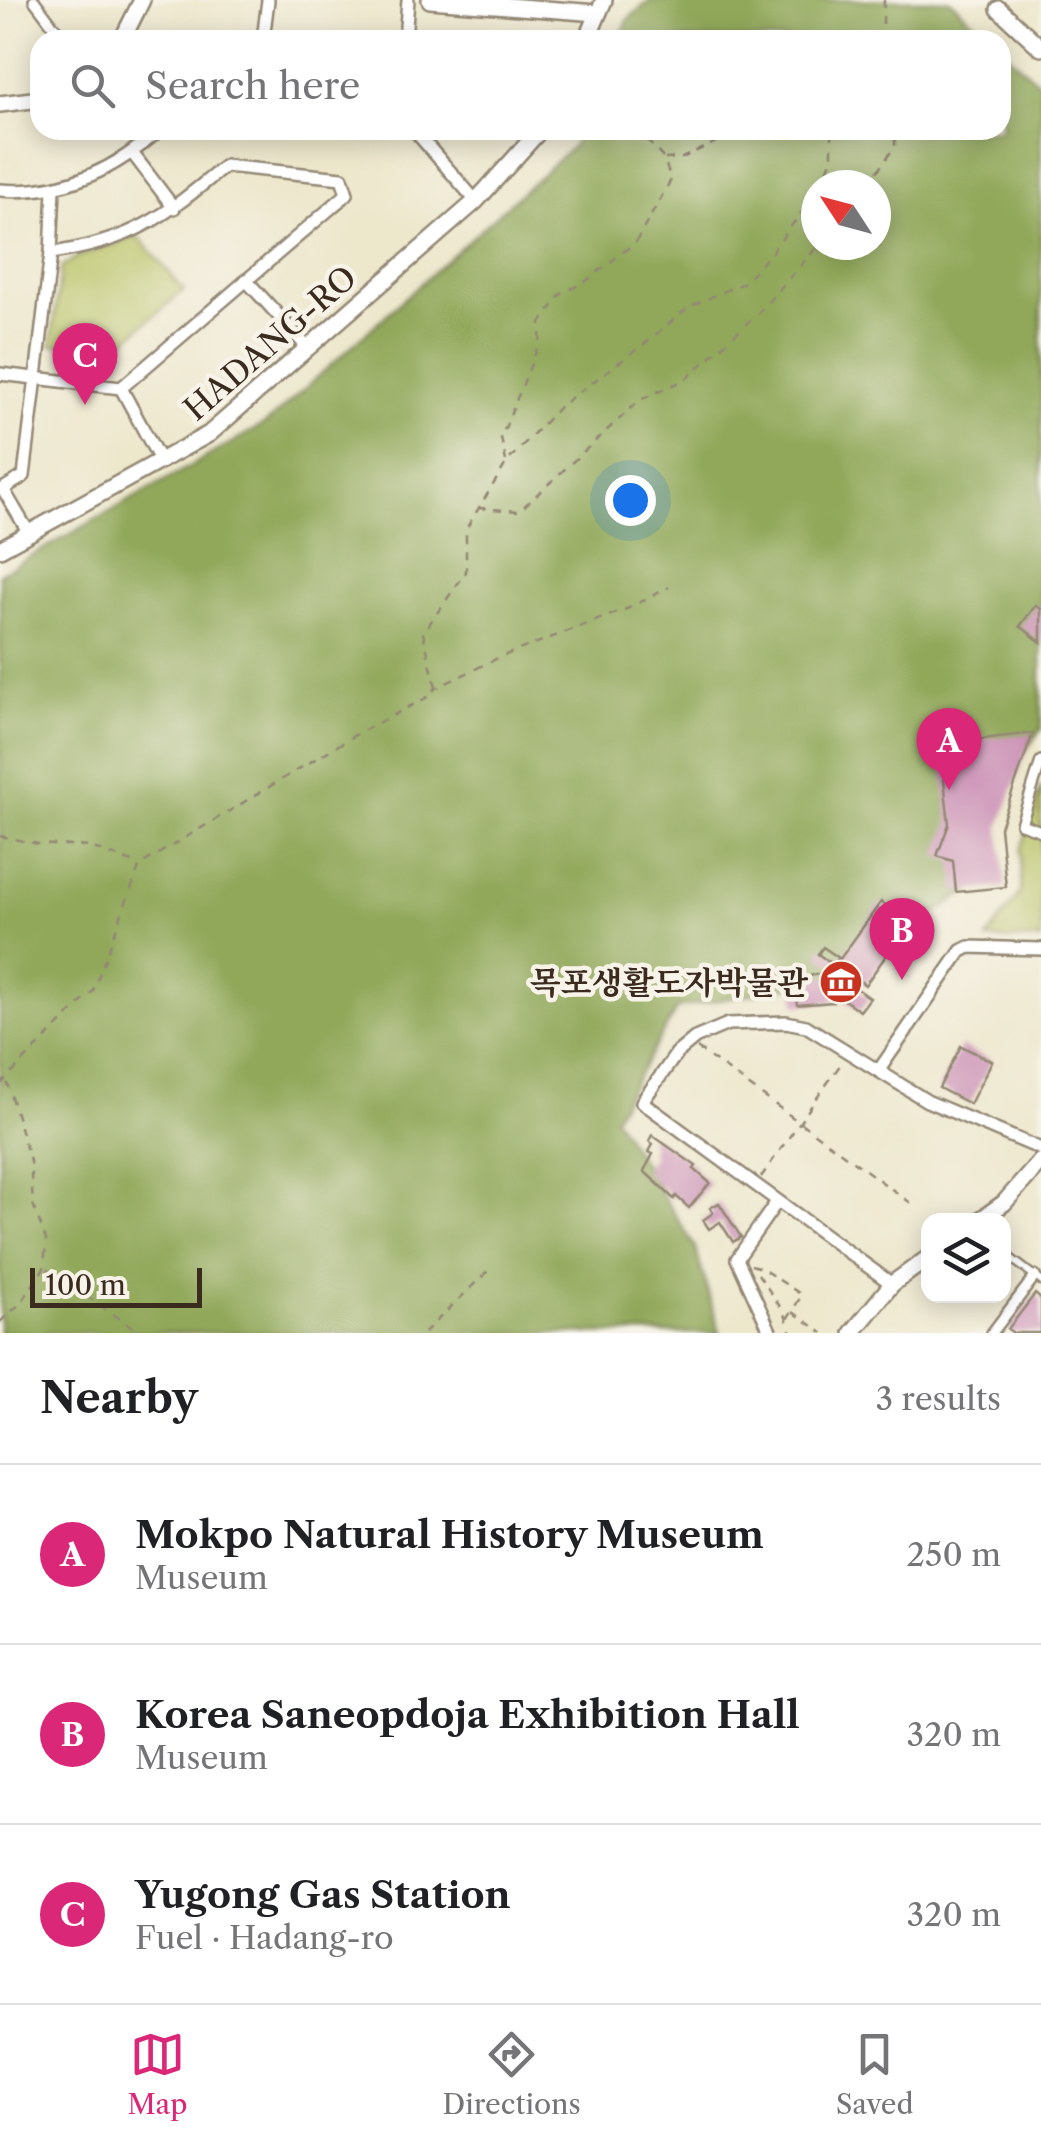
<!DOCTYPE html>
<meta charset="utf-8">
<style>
:root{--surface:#fff;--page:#f2f2f2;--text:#202124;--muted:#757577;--line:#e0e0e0;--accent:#db2777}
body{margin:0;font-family:"Libre Caslon Text","Noto Serif KR",serif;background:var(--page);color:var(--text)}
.controls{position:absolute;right:30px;bottom:30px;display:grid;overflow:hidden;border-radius:20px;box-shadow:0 5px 25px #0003}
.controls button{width:90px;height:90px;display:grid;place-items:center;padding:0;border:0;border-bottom:2px solid var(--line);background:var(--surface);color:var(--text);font:50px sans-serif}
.compass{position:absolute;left:801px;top:170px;width:90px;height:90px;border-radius:50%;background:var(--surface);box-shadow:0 5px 25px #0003;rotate:306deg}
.scale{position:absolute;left:30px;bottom:25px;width:172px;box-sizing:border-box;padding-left:10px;border:5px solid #3b2a1e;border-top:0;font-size:28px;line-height:35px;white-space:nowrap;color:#3b2a1e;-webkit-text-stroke:8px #f7f3e8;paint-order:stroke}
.you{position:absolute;left:630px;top:500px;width:35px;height:35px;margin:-25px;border:8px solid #fff;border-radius:50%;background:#1a73e8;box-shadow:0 0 0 15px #1a73e833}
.badge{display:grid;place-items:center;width:65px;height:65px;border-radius:50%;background:var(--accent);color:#fff;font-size:32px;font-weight:700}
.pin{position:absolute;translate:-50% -82px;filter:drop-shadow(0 2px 5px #0008)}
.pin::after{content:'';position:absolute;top:52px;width:35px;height:30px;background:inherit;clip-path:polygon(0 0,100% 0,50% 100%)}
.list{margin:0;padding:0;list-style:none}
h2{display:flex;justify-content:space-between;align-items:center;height:130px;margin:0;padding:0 40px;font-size:42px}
h2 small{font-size:32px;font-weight:400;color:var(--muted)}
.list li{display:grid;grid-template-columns:65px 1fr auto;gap:30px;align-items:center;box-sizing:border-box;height:180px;padding:0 40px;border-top:2px solid var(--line)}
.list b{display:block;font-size:38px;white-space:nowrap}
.list p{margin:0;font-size:32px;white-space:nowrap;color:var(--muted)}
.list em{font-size:32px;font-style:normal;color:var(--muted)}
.icon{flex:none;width:55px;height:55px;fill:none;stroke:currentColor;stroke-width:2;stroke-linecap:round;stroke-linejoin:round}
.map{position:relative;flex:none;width:1041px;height:1333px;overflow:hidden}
.search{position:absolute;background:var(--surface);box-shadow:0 5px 25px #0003;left:30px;right:30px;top:30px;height:110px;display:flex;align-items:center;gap:25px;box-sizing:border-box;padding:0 35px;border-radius:30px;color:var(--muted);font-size:38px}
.sheet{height:670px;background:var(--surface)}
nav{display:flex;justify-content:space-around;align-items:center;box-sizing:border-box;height:140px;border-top:2px solid var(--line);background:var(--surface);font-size:28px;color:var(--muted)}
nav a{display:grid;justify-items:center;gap:5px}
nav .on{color:var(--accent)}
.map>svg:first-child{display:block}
</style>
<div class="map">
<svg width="1041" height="1333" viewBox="0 0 1041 1333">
<rect width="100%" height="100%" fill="#f7f3e8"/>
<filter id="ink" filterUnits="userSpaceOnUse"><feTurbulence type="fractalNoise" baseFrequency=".01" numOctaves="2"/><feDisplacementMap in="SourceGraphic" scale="20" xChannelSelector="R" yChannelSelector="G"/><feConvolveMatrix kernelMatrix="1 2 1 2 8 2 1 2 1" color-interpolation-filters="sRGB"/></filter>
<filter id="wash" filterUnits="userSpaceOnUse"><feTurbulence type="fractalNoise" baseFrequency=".0048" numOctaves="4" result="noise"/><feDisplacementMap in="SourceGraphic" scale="40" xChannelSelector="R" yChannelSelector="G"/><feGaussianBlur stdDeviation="2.25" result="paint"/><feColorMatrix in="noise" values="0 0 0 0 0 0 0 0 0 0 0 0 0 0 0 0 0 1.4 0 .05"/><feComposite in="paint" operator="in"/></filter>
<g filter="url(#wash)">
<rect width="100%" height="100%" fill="#ede7cc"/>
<!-- green -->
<g fill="#b7c264" stroke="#797641" stroke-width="2.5">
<path d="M138,236L184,290L113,351L51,345L61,268L77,257Z"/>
<path d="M1041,786V940L987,939L1021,891V850Z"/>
</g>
<!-- forest -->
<g fill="#91a85a" stroke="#66693c" stroke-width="2.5" fill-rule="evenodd">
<path d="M651,0H950L993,40H619L629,18Z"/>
<path d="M1001,48L1041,85V729L996,792L988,878L841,977L677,1008L614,1117L695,1247L720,1333H0V574L268,422L573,146L580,130H1001ZM816,185H876V245H816Z"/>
</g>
<g id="blocks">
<!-- building -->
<g fill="#cc92b7">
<path d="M1036,605L1041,609V642L1020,626Z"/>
<path d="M1033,733L1000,827L1006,887L956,892L953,861L937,856L949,824L940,744Z"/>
<path d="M881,902L901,916L886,937L895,943L865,985L856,978L854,981L853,986L870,998L860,1011L840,997L833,998V1002L797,1005L793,980L822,973V977H827L832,970L839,969L841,966L837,963Z"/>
<path d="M823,947L839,958L833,965L818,954Z"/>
<path d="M961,1046L992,1061L970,1104L939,1088Z"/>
<path d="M652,1135L696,1166L694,1169L710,1183L689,1208L676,1196L674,1199L644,1171L653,1154L649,1152L653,1144L649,1141Z"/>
<path d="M719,1203L741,1237L733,1242L720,1222L709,1229L703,1220L713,1213L710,1208Z"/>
<path d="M1035,1294L1041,1299V1333H1013L1008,1329Z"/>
</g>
</g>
</g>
<g filter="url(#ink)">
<use href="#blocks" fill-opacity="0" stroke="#948875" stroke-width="2.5"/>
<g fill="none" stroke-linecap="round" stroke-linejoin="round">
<!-- service casing -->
<g stroke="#948875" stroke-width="11">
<path id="service" d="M1004,1253L1041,1281"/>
</g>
<!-- pedestrian casing -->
<g stroke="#948875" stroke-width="14">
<g id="pedestrian">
<path d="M34,0L64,40"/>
<path d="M133,130L144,144"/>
<path d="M1041,761L1021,824L1041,831"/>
<path d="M992,1333L1035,1276"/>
</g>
</g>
<!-- minor casing -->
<g stroke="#948875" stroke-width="16">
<g id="minor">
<path d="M263,40L268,0"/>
<path d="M405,40L408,0"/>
<path d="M414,130L476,201"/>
<path d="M133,154L174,208"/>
<path d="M0,190C62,195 114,171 159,130"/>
<path d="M51,253L54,189"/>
<path d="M246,280L308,348"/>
<path d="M0,374L121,388L347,194L342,178L225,166C164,217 131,242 51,253L24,476L3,489L29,533"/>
<path d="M121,388L161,462"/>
<path d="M879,1070L961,951L969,947L1041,949"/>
<path d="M892,1284L642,1102L677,1053L695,1038L728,1024L786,1022L806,1026L927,1101L1041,1149"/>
<path d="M771,1333L737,1259L776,1203"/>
</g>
</g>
<!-- tertiary casing -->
<g stroke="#948875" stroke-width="20">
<g id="tertiary">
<path d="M430,0L597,13"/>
<path d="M999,9L1041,48"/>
<path d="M122,40L142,0"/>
<path d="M587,40L604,0"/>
<path d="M0,104L40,99"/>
<path d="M0,549L209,434L476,201L540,130"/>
<path d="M980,1220L1004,1203L1041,1161"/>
<path d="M852,1333L892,1284L928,1258"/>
</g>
</g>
<!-- path -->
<g stroke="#948875" stroke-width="2.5" stroke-dasharray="8 8" stroke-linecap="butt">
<path d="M693,40L699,34L715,40"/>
<path d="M882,40L884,0"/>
<path d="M823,130L831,135"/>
<path d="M665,159L682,158L716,142L718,130"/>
<path d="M822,185L832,158V136L838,130"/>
<path d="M868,185L895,146V130"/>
<path d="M506,461L501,438L540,342L541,323L561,294L585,282L636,242L671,180L664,159L638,130"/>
<path d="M478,508L519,511L640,400L686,379L758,313L819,245"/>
<path d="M436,687L423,633L466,572V529L507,462L559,407L648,341L689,307L743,283L771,253L816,193"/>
<path d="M0,836L38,844L90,847L138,864"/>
<path d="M697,1048L915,1206"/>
<path d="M0,1085L93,991L140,865L355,735L426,698L436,688L500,657L629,608L669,587"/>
<path d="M761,1177L843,1061"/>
<path d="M751,1265L761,1268L802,1295L787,1319"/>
<path d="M47,1269L141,1333"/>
<path d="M758,1274L785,1314L791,1333"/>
<path d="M793,1312L823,1333"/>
<path d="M0,1322L21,1303L44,1268L46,1240L33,1204L30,1161L7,1083"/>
<path d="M424,1333L488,1271"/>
</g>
<!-- service -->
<use href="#service" stroke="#fff" stroke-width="6"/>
<!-- pedestrian -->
<use href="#pedestrian" stroke="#fff" stroke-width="9"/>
<!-- minor -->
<use href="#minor" stroke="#fff" stroke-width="11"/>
<!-- tertiary -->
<use href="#tertiary" stroke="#fff" stroke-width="15"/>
</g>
</g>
<!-- icons -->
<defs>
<g id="museum-disc" transform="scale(2.25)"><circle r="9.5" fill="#c8321e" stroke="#f7f3e8"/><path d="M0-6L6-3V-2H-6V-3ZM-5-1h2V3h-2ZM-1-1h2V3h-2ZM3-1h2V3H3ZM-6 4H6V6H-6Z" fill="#fff"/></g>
</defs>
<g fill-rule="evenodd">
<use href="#museum-disc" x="841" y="982"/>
</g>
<g text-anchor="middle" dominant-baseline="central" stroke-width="9" stroke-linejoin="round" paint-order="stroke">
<!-- street labels -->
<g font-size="32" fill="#3b2a1e" stroke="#f7f3e8">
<text transform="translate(270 343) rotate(-41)">HADANG-RO</text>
</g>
<!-- poi labels -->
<g font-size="32" font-weight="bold" fill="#3b2a1e" stroke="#f7f3e8" text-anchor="end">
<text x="808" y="982">목포생활도자박물관</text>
</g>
</g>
</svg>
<div class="controls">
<button><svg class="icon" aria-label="layers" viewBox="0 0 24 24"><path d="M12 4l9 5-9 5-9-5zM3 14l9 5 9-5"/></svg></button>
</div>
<svg class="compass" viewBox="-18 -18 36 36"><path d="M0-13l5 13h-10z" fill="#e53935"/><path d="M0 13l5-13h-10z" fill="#757577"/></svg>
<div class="scale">100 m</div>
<div class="you"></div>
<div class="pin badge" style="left:949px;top:790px">A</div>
<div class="pin badge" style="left:902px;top:980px">B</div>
<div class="pin badge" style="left:85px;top:405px">C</div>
<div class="search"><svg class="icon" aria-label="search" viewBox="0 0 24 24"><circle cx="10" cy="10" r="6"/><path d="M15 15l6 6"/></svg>Search here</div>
</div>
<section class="sheet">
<h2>Nearby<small>3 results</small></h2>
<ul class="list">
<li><span class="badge">A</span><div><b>Mokpo Natural History Museum</b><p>Museum</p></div><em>250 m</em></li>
<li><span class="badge">B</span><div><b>Korea Saneopdoja Exhibition Hall</b><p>Museum</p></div><em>320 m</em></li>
<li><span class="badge">C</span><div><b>Yugong Gas Station</b><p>Fuel · Hadang-ro</p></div><em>320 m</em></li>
</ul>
</section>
<nav>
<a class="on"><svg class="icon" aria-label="map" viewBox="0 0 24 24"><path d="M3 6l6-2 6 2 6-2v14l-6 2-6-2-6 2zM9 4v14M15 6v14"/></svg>Map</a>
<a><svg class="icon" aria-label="directions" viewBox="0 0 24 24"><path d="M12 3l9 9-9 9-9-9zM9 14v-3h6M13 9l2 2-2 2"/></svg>Directions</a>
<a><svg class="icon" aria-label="saved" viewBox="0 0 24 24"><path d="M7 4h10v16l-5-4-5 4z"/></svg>Saved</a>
</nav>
